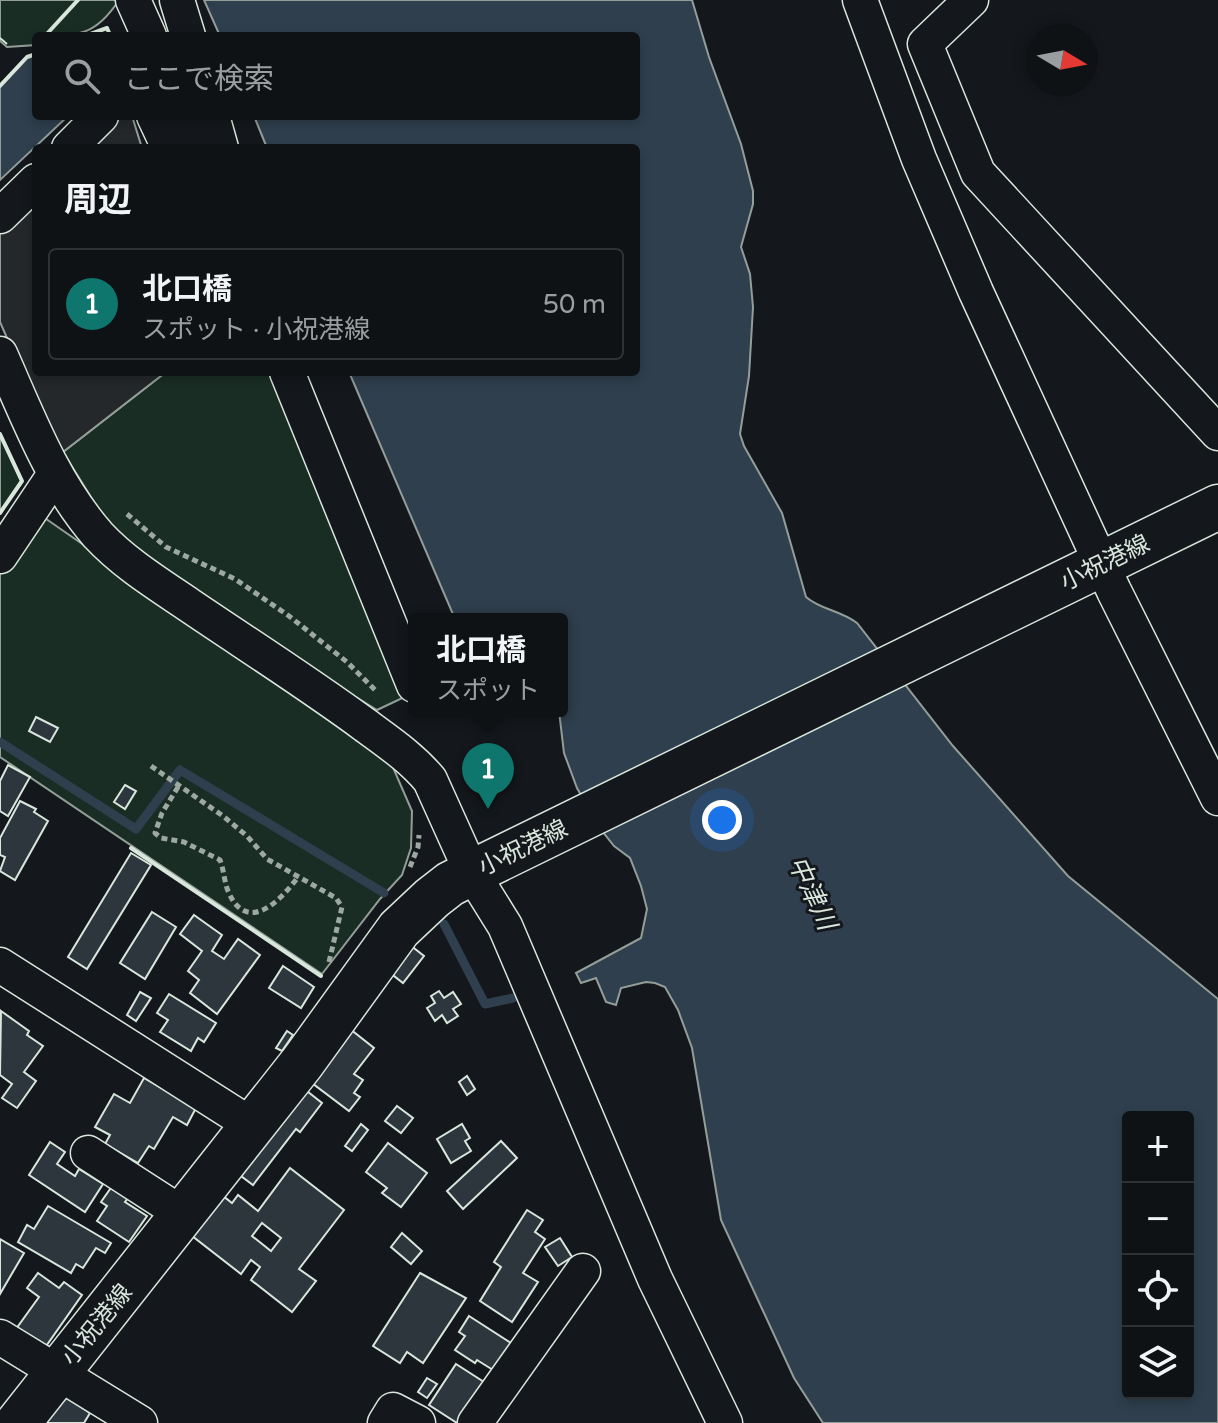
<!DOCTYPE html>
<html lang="ja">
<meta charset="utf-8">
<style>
:root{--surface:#0f1215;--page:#181b1e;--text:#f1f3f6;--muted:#9b9ea0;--line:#2f3234;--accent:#0f766e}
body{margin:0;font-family:"Varela Round","Noto Sans JP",sans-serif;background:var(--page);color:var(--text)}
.controls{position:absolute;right:24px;bottom:24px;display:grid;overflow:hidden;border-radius:8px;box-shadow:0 4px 12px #0003}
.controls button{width:72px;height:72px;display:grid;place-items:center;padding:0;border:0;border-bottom:2px solid var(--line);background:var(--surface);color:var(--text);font:40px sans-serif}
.compass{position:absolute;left:1026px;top:24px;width:72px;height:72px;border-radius:50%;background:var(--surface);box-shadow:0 4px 12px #0003;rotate:100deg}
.you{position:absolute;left:722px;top:820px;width:28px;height:28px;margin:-20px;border:6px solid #fff;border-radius:50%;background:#1a73e8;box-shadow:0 0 0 12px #1a73e833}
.badge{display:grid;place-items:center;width:52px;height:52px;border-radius:50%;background:var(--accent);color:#fff;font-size:26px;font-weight:700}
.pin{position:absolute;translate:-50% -66px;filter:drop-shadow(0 2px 4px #0008)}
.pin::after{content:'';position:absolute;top:42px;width:28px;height:24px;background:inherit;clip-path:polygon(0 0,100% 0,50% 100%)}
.popup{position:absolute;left:408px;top:613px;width:160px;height:104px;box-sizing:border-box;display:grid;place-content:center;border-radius:8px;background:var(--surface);filter:drop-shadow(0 2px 6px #0005);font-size:26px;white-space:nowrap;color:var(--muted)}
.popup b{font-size:30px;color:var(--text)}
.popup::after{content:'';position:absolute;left:50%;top:100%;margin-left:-16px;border:16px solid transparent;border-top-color:var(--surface)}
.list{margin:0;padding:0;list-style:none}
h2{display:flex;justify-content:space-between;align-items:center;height:104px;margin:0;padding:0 32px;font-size:34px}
h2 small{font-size:26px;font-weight:400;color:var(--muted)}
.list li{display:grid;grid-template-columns:52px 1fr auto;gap:24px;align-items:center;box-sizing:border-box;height:112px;margin:0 16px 16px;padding:0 16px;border:2px solid var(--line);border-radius:8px}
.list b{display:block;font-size:30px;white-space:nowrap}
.list p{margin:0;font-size:26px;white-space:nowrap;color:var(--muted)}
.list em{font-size:26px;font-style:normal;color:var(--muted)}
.icon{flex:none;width:44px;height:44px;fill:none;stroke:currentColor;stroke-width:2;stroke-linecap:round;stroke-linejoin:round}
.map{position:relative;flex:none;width:1218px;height:1423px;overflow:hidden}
.search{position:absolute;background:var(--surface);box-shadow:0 4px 12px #0003;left:32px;top:32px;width:608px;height:88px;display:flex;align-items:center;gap:20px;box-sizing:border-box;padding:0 28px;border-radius:8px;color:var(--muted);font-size:30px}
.panel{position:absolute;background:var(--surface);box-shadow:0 4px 12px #0003;left:32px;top:144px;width:608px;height:232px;border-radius:8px}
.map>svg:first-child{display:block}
</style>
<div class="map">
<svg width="1218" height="1423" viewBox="0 0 1218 1423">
<rect width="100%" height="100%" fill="#14181c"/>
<!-- green -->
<g fill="#1a2d24" stroke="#939e99" stroke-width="2">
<path d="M0,0H119C95,37 77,36 36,36V45L7,47L0,41Z"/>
<path d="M166,372H275L413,693L377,710L262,639L143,556L107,523L63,452Z"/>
<path d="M0,435L21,481L0,512Z"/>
<path d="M39,514L388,756L412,811L411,848L402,875L380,899L322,974L0,757V574Z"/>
</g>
<!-- parking -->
<g fill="#24282b" stroke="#939e99" stroke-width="2">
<path d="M122,116H132L142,148H87Z"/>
<path d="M36,195V372H166L63,452L48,432L0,322V230Z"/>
</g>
<!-- water -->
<g fill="#2f3f4d" stroke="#939e99" stroke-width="2" fill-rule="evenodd">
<path d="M204,0H692L709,57L741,144L753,191V204L741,247L750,274L753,307L749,376L740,434L744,446L782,513L806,597C821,610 840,610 857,623L953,746L1068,876L1218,999V1423H823L794,1378L721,1220L692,1048L678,1010L665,987L655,983L646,982L621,988L616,1005L606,1002L596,978L581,983L576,973L641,938L647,909L641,886L630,858L614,846L599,827L577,788L564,753L559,711H562V619H455L349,372H636V148H267L254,116H636V36H220ZM1128,1117H1188V1393H1128Z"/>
<path d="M36,54V116H68L0,180V86L27,57Z"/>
</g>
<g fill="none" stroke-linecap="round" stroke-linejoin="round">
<!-- stream -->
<g stroke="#2f3f4d" stroke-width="9">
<path d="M0,742L136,829L180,770L384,893"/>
<path d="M444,924L485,1004L513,998"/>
</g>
</g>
<!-- building -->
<g fill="#2c363c" stroke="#d8e6dc" stroke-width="2" fill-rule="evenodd">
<path d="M36,717L58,728L50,742L29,731Z"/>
<path d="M8,765L30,777L8,816L0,811V781Z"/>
<path d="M125,785L136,791L125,809L114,802Z"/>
<path d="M20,801L36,809L34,812L48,821L15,880L0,871L5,857L0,855V838Z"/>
<path d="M131,853L151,865L87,969L68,957Z"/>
<path d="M152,912L176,927L145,979L120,963Z"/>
<path d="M194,915L222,935L212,951L224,959L238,939L260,955L217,1014L190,993L199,980L188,971L202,951L180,934Z"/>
<path d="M410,945L424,956L403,983L389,972Z"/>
<path d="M283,966L314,987L301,1008L269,988Z"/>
<path d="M439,991L444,998L453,992L461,1004L453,1009L458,1016L447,1023L442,1015L435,1021L427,1008L435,1003L431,996Z"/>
<path d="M140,992L151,998L136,1021L127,1015Z"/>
<path d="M169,994L216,1023L204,1042L198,1038L191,1051L160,1032L168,1020L157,1013Z"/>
<path d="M1,1011L29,1031L27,1035L43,1046L24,1072L36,1081L17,1108L2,1098L12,1084L0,1075Z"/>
<path d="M345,1025L374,1048L354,1074L363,1080L354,1093L360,1097L349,1111L304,1077Z"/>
<path d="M287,1031L293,1035L282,1051L276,1048Z"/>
<path d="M467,1076L475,1089L467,1095L459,1082Z"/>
<path d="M144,1078L196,1108L187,1125L173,1117L154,1149L149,1146L138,1163L105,1144L110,1135L95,1127L114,1094L130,1103Z"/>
<path d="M298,1084L322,1103L300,1132L296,1129L253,1185L233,1170Z"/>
<path d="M397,1106L413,1118L401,1133L385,1121Z"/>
<path d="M361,1124L368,1130L352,1151L345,1146Z"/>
<path d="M462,1124L470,1138L465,1141L471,1151L451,1163L437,1139Z"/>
<path d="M501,1141L517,1158L463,1209L447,1191Z"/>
<path d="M50,1142L65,1152L57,1164L75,1176L79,1169L103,1184L85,1212L29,1175Z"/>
<path d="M388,1143L427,1173L401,1207L382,1193L387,1188L366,1172Z"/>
<path d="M290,1168L344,1210L299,1269L316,1281L292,1312L251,1280L260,1267L251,1260L241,1274L187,1232L218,1192L232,1203L238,1195L258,1211ZM262,1223L281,1238L271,1251L252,1236Z"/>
<path d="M115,1182L132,1193L125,1202L147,1216L129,1242L97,1221L107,1206L101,1202Z"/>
<path d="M48,1206L111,1243L105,1253L96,1248L83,1268L76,1264L71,1273L18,1242L27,1225L34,1229Z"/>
<path d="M527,1210L543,1220L535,1232L545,1239L523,1273L538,1282L512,1322L480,1301L501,1267L494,1262Z"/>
<path d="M402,1233L422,1251L411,1264L391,1247Z"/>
<path d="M560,1238L572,1257L558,1266L545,1247Z"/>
<path d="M0,1239L24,1253L0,1294Z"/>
<path d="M38,1273L59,1288L64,1282L82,1295L44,1349L16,1329L39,1297L27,1288Z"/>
<path d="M420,1273L466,1298L423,1363L407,1352L400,1363L373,1346Z"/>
<path d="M469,1316L511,1343L493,1370L477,1360L475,1363L455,1350L465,1336L459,1332Z"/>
<path d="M456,1364L484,1382L457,1423L429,1405Z"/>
<path d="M427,1378L437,1384L427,1398L418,1392Z"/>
<path d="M59,1392L90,1413L84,1423H41Z"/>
</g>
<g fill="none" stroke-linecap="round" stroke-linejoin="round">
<!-- minor casing -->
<g stroke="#d8e6dc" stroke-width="37">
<g id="minor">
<path d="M133,0L149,36"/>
<path d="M177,0L188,36"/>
<path d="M860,0L919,159L976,292L1114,591L1218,798"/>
<path d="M971,0L925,44L978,173L1218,433"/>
<path d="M154,116L169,148"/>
<path d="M182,116L195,148"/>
<path d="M212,116L221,148"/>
<path d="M69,148L101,116"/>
<path d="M0,216L36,181"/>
<path d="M0,354C28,417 52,482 98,535C124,563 158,584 189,605C248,645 308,683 365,725C388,742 412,758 430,780L472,873L505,926L655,1279L725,1423"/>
<path d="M287,372L414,685"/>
<path d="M0,556L55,474"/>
<path d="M0,965L253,1126"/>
<path d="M88,1153L184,1215"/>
<path d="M0,1337L140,1423"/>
<path d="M385,1423L393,1410L418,1423"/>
<path d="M475,1423L583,1271"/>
</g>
</g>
<!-- major casing -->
<g stroke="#d8e6dc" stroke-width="47">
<path id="major" d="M18,1423L302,1063L399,929L432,898L450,884L489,864L1218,507"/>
</g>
<!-- path -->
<g stroke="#9da8a2" stroke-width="5" stroke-dasharray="6 4" stroke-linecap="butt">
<path d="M127,514L166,547L235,579L289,616L347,662L375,690"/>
<path d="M151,766L223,816L247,836L267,859L336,898L342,907L329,962"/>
<path d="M178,787L162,813L155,833L161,838L184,842L220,860C224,870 224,881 228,891C247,936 281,900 298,877"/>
<path d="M410,867L418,847L419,835"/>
</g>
<!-- minor -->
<use href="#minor" stroke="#14181c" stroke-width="34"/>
<!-- major -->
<use href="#major" stroke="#14181c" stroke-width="44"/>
<!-- fence -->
<path stroke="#d8e6dc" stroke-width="2" stroke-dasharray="10 4" stroke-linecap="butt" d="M0,38L7,44"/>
<!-- wall -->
<g stroke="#d8e6dc" stroke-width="4">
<path d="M45,36L78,0"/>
<path d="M85,36L107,28L110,35L106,36"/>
<path d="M0,86L27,57L36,54"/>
<path d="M0,434L22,481L0,513"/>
<path d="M131,848L321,976"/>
</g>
</g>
<g text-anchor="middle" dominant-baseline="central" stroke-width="6" stroke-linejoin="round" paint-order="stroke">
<!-- street labels -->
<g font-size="24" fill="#d8e6dc" stroke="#14181c">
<text transform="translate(1105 563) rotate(-26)">小祝港線</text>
<text transform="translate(523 848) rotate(-26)">小祝港線</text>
<text transform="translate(97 1325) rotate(-51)">小祝港線</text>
</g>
<!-- water labels -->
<g font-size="26" font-style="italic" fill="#d8e6dc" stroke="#14181c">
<text transform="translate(812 893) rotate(65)">中津川</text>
</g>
</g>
</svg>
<div class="controls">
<button>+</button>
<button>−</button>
<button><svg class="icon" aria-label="locate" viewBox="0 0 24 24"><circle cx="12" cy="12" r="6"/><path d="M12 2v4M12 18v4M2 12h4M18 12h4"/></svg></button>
<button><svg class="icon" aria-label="layers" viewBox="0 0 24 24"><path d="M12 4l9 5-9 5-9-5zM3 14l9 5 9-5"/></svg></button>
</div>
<svg class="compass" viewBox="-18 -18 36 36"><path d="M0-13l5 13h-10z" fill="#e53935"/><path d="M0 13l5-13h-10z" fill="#9b9ea0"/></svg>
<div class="you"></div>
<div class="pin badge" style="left:488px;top:809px">1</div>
<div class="popup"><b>北口橋</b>スポット</div>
<div class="search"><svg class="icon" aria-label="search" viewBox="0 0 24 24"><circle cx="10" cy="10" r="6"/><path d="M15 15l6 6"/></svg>ここで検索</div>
<section class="panel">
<h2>周辺<small></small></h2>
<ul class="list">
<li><span class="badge">1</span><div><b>北口橋</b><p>スポット · 小祝港線</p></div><em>50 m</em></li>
</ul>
</section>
</div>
